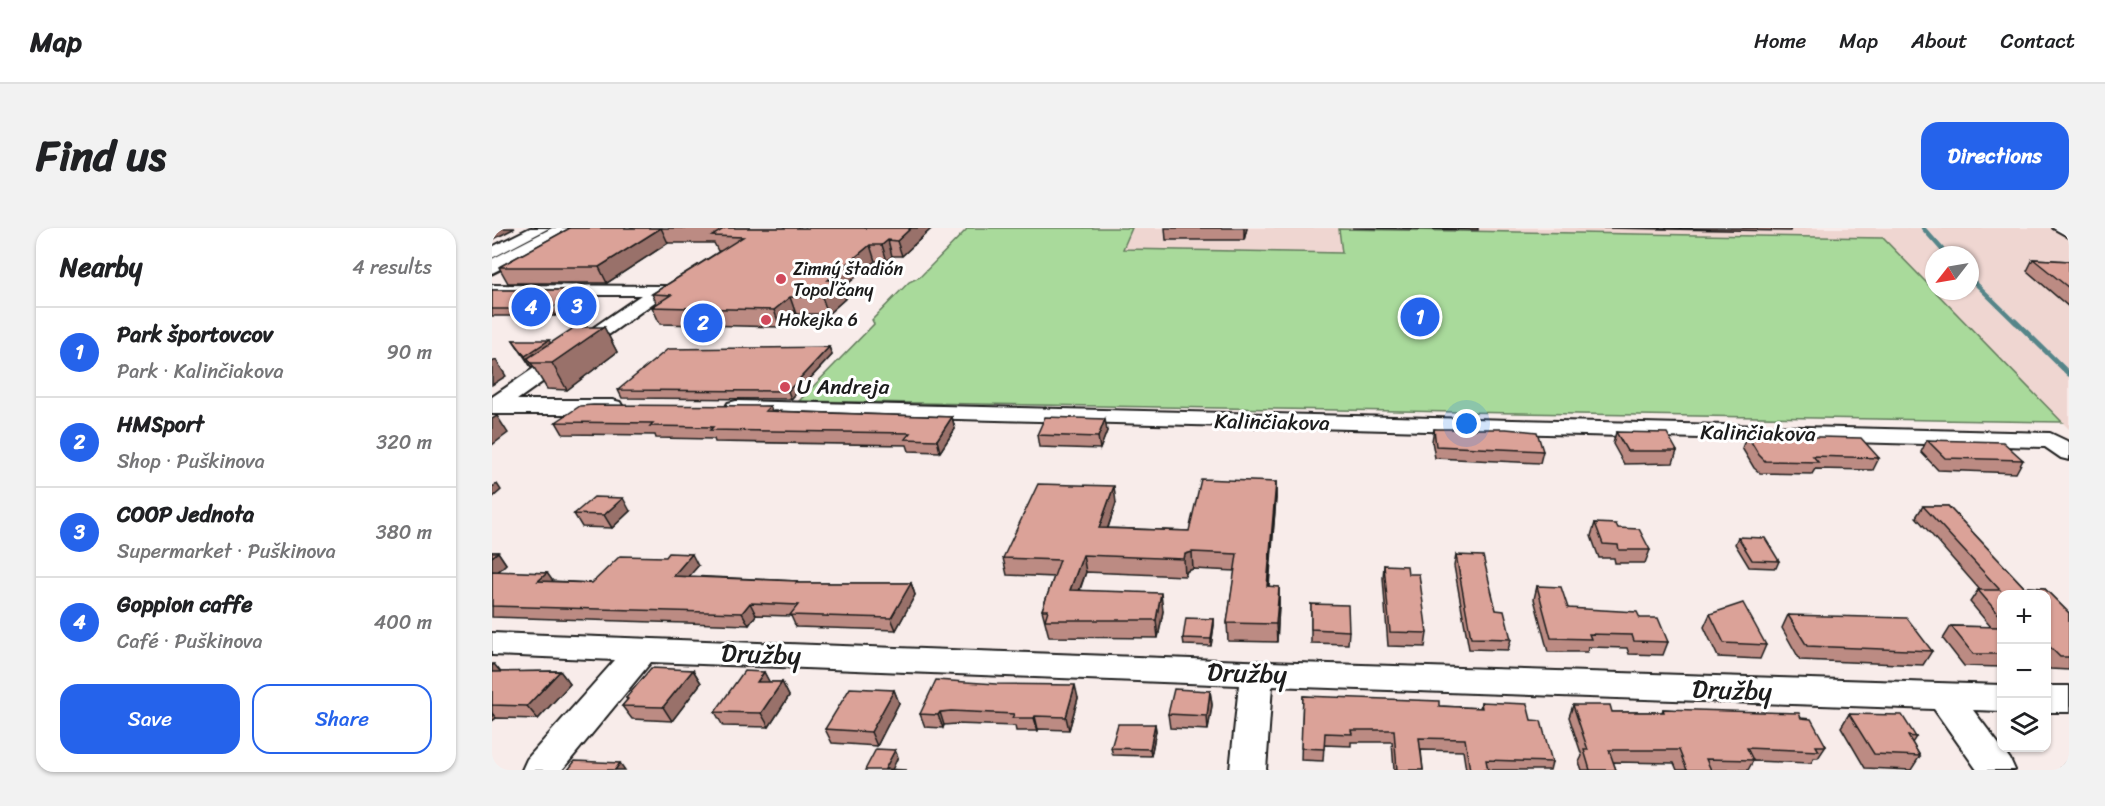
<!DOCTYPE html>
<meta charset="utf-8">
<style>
:root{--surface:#fff;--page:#f2f2f2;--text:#202124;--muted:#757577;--line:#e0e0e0;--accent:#2563eb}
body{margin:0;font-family:Sriracha,sans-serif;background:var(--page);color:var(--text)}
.controls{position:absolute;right:18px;bottom:18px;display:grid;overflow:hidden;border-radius:12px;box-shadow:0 2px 4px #0004}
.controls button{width:54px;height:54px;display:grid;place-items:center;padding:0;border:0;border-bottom:2px solid var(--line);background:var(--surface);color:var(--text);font:30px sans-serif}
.compass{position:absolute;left:1433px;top:18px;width:54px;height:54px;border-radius:50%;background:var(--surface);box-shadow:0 2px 4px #0004;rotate:239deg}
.you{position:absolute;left:975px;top:196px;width:21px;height:21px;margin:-15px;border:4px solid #fff;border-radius:50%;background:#1a73e8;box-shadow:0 0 0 9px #1a73e833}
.badge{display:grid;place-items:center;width:39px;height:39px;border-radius:50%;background:var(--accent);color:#fff;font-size:20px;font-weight:700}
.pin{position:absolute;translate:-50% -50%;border:3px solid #fff;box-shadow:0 2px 6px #0006}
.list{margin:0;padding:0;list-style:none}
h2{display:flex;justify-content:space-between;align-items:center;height:78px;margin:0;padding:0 24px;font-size:26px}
h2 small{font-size:20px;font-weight:400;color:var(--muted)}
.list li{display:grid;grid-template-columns:39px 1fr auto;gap:18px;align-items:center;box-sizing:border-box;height:90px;padding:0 24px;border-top:2px solid var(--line)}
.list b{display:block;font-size:22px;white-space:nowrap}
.list p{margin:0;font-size:20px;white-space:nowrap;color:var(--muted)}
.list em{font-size:20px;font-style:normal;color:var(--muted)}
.actions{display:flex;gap:12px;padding:18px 24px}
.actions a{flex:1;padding:14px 0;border:2px solid var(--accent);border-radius:18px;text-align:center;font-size:21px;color:var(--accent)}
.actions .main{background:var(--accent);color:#fff}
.icon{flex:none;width:33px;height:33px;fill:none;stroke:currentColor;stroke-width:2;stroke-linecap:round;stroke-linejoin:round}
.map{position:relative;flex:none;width:1577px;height:542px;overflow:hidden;border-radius:18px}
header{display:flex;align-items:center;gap:36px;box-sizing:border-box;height:84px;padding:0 30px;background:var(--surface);border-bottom:2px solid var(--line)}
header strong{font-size:28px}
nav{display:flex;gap:33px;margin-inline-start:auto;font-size:21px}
.intro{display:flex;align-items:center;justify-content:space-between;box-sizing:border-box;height:144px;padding:0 36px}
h1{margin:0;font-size:42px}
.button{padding:15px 27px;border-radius:18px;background:var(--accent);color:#fff;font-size:21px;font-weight:700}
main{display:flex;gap:36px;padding:0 36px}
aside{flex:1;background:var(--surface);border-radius:18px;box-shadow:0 2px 4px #0004}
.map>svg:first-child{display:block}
</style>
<header>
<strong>Map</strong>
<nav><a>Home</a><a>Map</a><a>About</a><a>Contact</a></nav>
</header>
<div class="intro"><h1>Find us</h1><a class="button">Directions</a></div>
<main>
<aside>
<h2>Nearby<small>4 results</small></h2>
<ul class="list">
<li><span class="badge">1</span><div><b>Park športovcov</b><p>Park · Kalinčiakova</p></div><em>90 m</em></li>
<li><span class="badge">2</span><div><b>HMSport</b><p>Shop · Puškinova</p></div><em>320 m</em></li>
<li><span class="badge">3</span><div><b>COOP Jednota</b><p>Supermarket · Puškinova</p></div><em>380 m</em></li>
<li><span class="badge">4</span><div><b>Goppion caffe</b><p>Café · Puškinova</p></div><em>400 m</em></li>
</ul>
<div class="actions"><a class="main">Save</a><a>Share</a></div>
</aside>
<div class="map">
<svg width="1577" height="542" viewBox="0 0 1577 542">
<rect width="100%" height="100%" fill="#f8ecea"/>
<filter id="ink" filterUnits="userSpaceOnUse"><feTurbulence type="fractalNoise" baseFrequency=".0167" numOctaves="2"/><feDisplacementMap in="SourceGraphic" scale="12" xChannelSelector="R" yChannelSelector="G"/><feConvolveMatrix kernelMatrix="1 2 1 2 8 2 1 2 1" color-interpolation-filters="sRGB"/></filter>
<g filter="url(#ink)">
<!-- built -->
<path fill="#efd6d1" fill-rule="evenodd" d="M640,0H1577V201L1400,25L1390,10L848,1L851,25L630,21ZM1442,27H1478V63H1442Z"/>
<!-- green -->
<path fill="#a9da9b" stroke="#627b5c" stroke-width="1.5" d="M476,0H640L631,21L850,25L847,1L1391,10L1570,194L307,173L382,96L380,92L417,54L428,49Z"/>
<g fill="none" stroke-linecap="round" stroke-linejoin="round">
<!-- stream-far1 -->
<g stroke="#548589" stroke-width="4.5">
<path d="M1431,0L1455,27"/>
<path d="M1478,50L1524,95"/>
</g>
<!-- stream -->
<path stroke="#548589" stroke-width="5" d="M1523,93L1577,146"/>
<!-- minor casing -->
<g stroke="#1c1c1c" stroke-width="4">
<g id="minor">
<path d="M38,0H57L0,30V19Z"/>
<path d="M1561,0H1577V9Z"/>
<path d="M0,57L174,58L177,62L174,66L25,172H120L128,174L131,179L128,184L120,186H0V169L149,67H0Z"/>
<path d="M244,173L1558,205L1577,214V232L1569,230L1553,219L236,185L233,180L236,175Z"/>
<path d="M0,405L805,435L1510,457V483L1481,482L1518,531L1523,542H1485L1442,481L780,458L774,542H738L747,457L159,434L70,542H30L35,531L123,432L0,427Z"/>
<rect x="1554" y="458" width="23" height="26"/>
</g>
</g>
<!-- secondary casing -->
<g stroke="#1c1c1c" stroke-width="5">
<path id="secondary" d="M60,0H85L82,4L0,45V31Z"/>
</g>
<!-- minor -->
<use href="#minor" fill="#fff" fill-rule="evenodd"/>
<!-- secondary -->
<use href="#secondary" fill="#fff" fill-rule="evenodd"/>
</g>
<!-- wall -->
<g fill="#bc8b83" stroke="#1c1c1c" stroke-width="1.5">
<path d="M78,0H440L410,28H400L395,33H383L352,59L355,69L336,86H304L288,99L168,96L160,79L165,76L160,66L228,23H226L222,15H176L115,55H16L7,39Z"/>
<path d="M673,0H755L752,12H674Z"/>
<path d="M860,0H986V2Z"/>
<path d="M1111,0H1299L1298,3Z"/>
<path d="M1541,31L1577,33V79L1535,43Z"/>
<path d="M0,62H89L92,69L63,88H0Z"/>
<path d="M112,99L125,124L75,162L55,161L41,138L39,139L21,112L59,115Z"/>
<path d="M337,119L340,127L299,171L130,170L126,162Z"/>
<path d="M278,178L280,183L460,189L463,201L448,224L417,223L415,217L223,214L222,211L164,210L163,207L71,206L64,194Z"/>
<path d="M942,201L1051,223L1048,235L943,230L940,213Z"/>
<path d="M615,203L608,221L547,219L545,207Z"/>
<path d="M1124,204L1185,223L1181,235L1132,236L1121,216Z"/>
<path d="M1255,207L1387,230L1381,242L1323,241L1320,246L1268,245L1262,240L1250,220Z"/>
<path d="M1435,212L1531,232L1524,245L1446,242L1429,224Z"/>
<path d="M784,254V270L777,359H787V376L785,414L736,413L735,395L743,343L701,341L695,343L693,348L594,344L588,362L671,383L666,410L557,409L550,382L562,349L515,347L511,330L624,275L616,300L697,303Z"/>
<path d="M1431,278H1456L1532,359L1552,360L1577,385V442L1558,441L1554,437V366H1509V439L1472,438L1451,411L1459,398L1499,399L1478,374L1486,362H1488L1424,289Z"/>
<path d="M138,283L120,300L90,299L82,286Z"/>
<path d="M1103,295L1126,300L1158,322L1153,335H1123L1122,330H1107L1099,308Z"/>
<path d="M1246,309L1287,333L1284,340L1257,339L1243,316Z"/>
<path d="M0,324H6L14,336L6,344L55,345L60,353L100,355L206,338L197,348L305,353L306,355H419L423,367L404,402L304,399L299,388L264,387L257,397L0,389Z"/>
<path d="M964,327L1004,382L1019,411L1016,422L977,421L962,338Z"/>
<path d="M892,337L916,346L935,405L933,419L896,418L891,350Z"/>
<path d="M1045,358L1076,380L1176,414L1171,427L1137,426L1135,420L1097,419L1095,424H1056L1042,371Z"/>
<path d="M819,376L857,403L856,416L819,415Z"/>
<path d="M1218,386L1274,417L1268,431L1226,429L1212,399Z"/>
<path d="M1296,387L1440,423L1431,437L1308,432L1290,400Z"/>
<path d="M722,391V397L719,418L692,417L691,410Z"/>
<path d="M0,436H2L8,444L68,443L78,456L46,491L4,490L0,493Z"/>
<path d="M201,442L209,455L180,493L140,491L130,478L135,472L134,470Z"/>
<path d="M272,444L277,454H290L297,468L277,499L231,498L223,484Z"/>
<path d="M402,462L407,475L385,518L340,515L333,501Z"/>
<path d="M718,463L720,477L716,502L678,500L676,486Z"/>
<path d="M811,468L947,478L988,480L989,474L1039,492L1060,534L1058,542H974L971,523L929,522L931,542H902L900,514H859V518L832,517L831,533L809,532Z"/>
<path d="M586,470L577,502L546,501V503H524L523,498L464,496L452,497L451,500L433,499L428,486Z"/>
<path d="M1081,477L1120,484H1170L1171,481L1309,490L1334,518L1326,530H1322L1319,535L1261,533L1256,542H1185L1182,535L1121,534L1124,542H1090L1087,534L1090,528L1077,489Z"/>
<path d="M1357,486L1424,509L1420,515L1428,528L1419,542L1373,540L1349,499Z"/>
<path d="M663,496L664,503L659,528L621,527L619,520Z"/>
<path d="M1577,531V542H1570L1569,540Z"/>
</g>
<!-- shaded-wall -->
<g fill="#99716a" stroke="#1c1c1c" stroke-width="1.5">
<path d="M0,0H23L0,12Z"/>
<path d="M169,0L176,15L115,55L107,39Z"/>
<path d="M419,0H440L410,28L405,13Z"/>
<path d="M752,0H755L752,12Z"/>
<path d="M396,12L400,28L395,33L390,17Z"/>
<path d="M378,17L383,33L352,59L355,69L336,86L330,69L336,52Z"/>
<path d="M89,62L92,69L63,88L59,81Z"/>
<path d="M298,69L304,86L288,99L282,82Z"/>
<path d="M112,99L125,124L75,162L60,135Z"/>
<path d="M57,112L63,123L36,130L41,138L39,139L33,128Z"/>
<path d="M337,119L340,127L299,171L296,163Z"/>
<path d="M4,132L14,148L0,157V134Z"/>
<path d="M278,178L283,189L273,183Z"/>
<path d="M5,188L16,205L0,217V191Z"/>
<path d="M460,189L463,201L448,224L445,212Z"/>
<path d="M613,191L615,203L608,221L606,209Z"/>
<path d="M784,254V270L775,376V358Z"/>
<path d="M5,256L9,262L0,270V259Z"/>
<path d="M622,258L624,275L610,317L607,300Z"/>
<path d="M131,270L138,283L120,300L112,287Z"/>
<path d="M6,324L14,336L0,349V329Z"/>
<path d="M700,324L701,341L695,343L693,348L692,331L693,326Z"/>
<path d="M200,326L206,338L188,359L181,348Z"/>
<path d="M591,327L594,344L581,379L578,362Z"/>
<path d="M55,345L63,356L46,353Z"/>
<path d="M419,355L423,367L404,402L399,390Z"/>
<path d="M787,359V376L785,414L784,396Z"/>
<path d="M669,365L671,383L666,410L664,392Z"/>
<path d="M258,375L264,387L257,397L250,385Z"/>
<path d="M722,391V397L719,418V411Z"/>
<path d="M2,436L13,449L0,452V438Z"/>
<path d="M201,442L209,455L180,493L171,479Z"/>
<path d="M68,443L78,456L46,491L35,478Z"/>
<path d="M272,444L279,457L265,454Z"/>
<path d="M290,454L297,468L277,499L269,485Z"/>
<path d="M583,457L586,470L577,502L574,489Z"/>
<path d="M402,462L407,475L385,518L379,504Z"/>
<path d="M718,463L720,477L716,502L715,488Z"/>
<path d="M448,484L452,497L451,500L446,487Z"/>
<path d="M0,485L4,490L0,493Z"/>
<path d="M543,488L546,501V503L542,490Z"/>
<path d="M663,496L664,503L659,528L658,521Z"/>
<path d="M403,522L406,529L400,542L393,541Z"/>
<path d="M128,535L133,542H123Z"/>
</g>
<!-- building -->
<g fill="#dba298" stroke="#1c1c1c" stroke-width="1.5">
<path d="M78,0H169L107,39H7Z"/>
<path d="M233,0H419L405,13L396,12L390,17H378L336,52H350L330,69H298L282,82L160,79L179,67L160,66L251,9L220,8Z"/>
<path d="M1541,31L1577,33V60Z"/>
<path d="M0,62H89L59,81H0Z"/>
<path d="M83,99H112L60,135H39L36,130Z"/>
<path d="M21,112H57L33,128Z"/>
<path d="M337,119L296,163L126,162L176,121Z"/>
<path d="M101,177L278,178L273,183L460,189L445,212L413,211L418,205L218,202L221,199L158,198L161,195L64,194L88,178Z"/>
<path d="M553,189L613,191L606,209L545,207Z"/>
<path d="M942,201H1014L1045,204L1051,223L944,218Z"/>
<path d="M1124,204L1175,205L1185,223H1135Z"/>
<path d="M1255,207L1369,210L1387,230L1321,228L1326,234L1273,233L1267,227Z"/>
<path d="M1435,212L1511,214L1531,232L1453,230Z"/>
<path d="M709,251L784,254L775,358L787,359L784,396L735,395L745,326L700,324L693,326L692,331L591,327L578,362L669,365L664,392H553L556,382H550L568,332L511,330L546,256L622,258L607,300L697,303Z"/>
<path d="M102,269L131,270L112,287L82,286Z"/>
<path d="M1431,278H1456L1532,359L1552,360L1577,385V429H1568L1554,415V366H1509V389L1486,362H1508Z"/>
<path d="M1103,295L1124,296L1126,300L1147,301L1158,322H1127L1126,317L1111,316Z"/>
<path d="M1246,309L1273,310L1287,333L1260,332Z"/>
<path d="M0,324H6L0,329Z"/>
<path d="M177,325L200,326L181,348L305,353L304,355H419L399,390L298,387L306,377L258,375L250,385L0,378V343L55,345L46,353L100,355L128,328L174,329Z"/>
<path d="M964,327L991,328L1004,382L1012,383L1019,411L979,410Z"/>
<path d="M892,337L915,338L916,346H927L935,405L898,404Z"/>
<path d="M1045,358L1069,359L1076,380L1145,384L1148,390H1166L1176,414L1142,413L1140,407L1097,406L1099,411L1059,410Z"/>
<path d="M1251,375L1274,417L1232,415L1218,386Z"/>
<path d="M819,376L856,377L857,403L819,401Z"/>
<path d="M1296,387L1415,390L1440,423L1315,418Z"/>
<path d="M694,390L722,391L719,411L691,410Z"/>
<path d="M1459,398L1509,399V426H1481Z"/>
<path d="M159,440L201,442L171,479L130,478L136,471L134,470Z"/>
<path d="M68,443L35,478L0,477V444Z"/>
<path d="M252,443L272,444L265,454H290L269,485L223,484Z"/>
<path d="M444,452L504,456L583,457L574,489L543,488L542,490H520L522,486L459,483L448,484L446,487L428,486Z"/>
<path d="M358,460L402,462L379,504L333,501Z"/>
<path d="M682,461L718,463L715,488L676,486Z"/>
<path d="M811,468L947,473V478L990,480L989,474L1035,476L1039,492L1049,493L1060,534L994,532L996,542H978L973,511L927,510L931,542H905L902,502H859L860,506L833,505L832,521L809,520Z"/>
<path d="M1081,477H1118L1120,484H1172L1171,481L1307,485L1309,490L1319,491L1334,518H1324L1327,523L1255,520L1261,532L1214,531L1219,542H1195L1187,522H1117L1124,542H1098L1092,522H1096Z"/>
<path d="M1357,486L1410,487L1424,509L1416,508L1428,528L1382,526Z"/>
<path d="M626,496H663L658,521L619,520Z"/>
<path d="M384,521L403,522L393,541L415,542H373Z"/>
<path d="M83,533L128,535L123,542H76Z"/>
</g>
</g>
<!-- markers -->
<g fill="#d1495b" stroke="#fff" stroke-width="2">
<circle cx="289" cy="51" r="6"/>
<circle cx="274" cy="92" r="6"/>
<circle cx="293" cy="159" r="6"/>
</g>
<g text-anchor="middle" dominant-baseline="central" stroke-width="6" stroke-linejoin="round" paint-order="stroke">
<!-- far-poi labels -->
<g font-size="18" fill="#1c1c1c" stroke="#fff" text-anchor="start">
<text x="301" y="41">Zimný štadión<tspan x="301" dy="21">Topoľčany</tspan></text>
<text x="286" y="92">Hokejka 6</text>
</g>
<!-- poi labels -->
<g font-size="21" fill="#1c1c1c" stroke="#fff" text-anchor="start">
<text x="305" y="159">U Andreja</text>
</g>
<!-- street labels -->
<g font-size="21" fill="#1c1c1c" stroke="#fff">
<text transform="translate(780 194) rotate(1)">Kalinčiakova</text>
<text transform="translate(1266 205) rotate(1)">Kalinčiakova</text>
</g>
<!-- near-street labels -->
<g font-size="26" fill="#1c1c1c" stroke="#fff">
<text transform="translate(269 426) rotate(2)">Družby</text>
<text transform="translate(755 445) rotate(2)">Družby</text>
<text transform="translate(1240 462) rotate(2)">Družby</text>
</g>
</g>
</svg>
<div class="controls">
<button>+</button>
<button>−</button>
<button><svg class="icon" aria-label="layers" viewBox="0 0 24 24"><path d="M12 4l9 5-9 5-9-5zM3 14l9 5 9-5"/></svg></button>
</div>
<svg class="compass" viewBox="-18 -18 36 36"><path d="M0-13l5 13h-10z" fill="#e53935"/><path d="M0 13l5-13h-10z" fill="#757577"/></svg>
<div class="you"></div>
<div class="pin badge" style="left:928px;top:89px">1</div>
<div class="pin badge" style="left:211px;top:95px">2</div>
<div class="pin badge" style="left:85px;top:78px">3</div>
<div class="pin badge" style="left:39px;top:79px">4</div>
</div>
</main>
